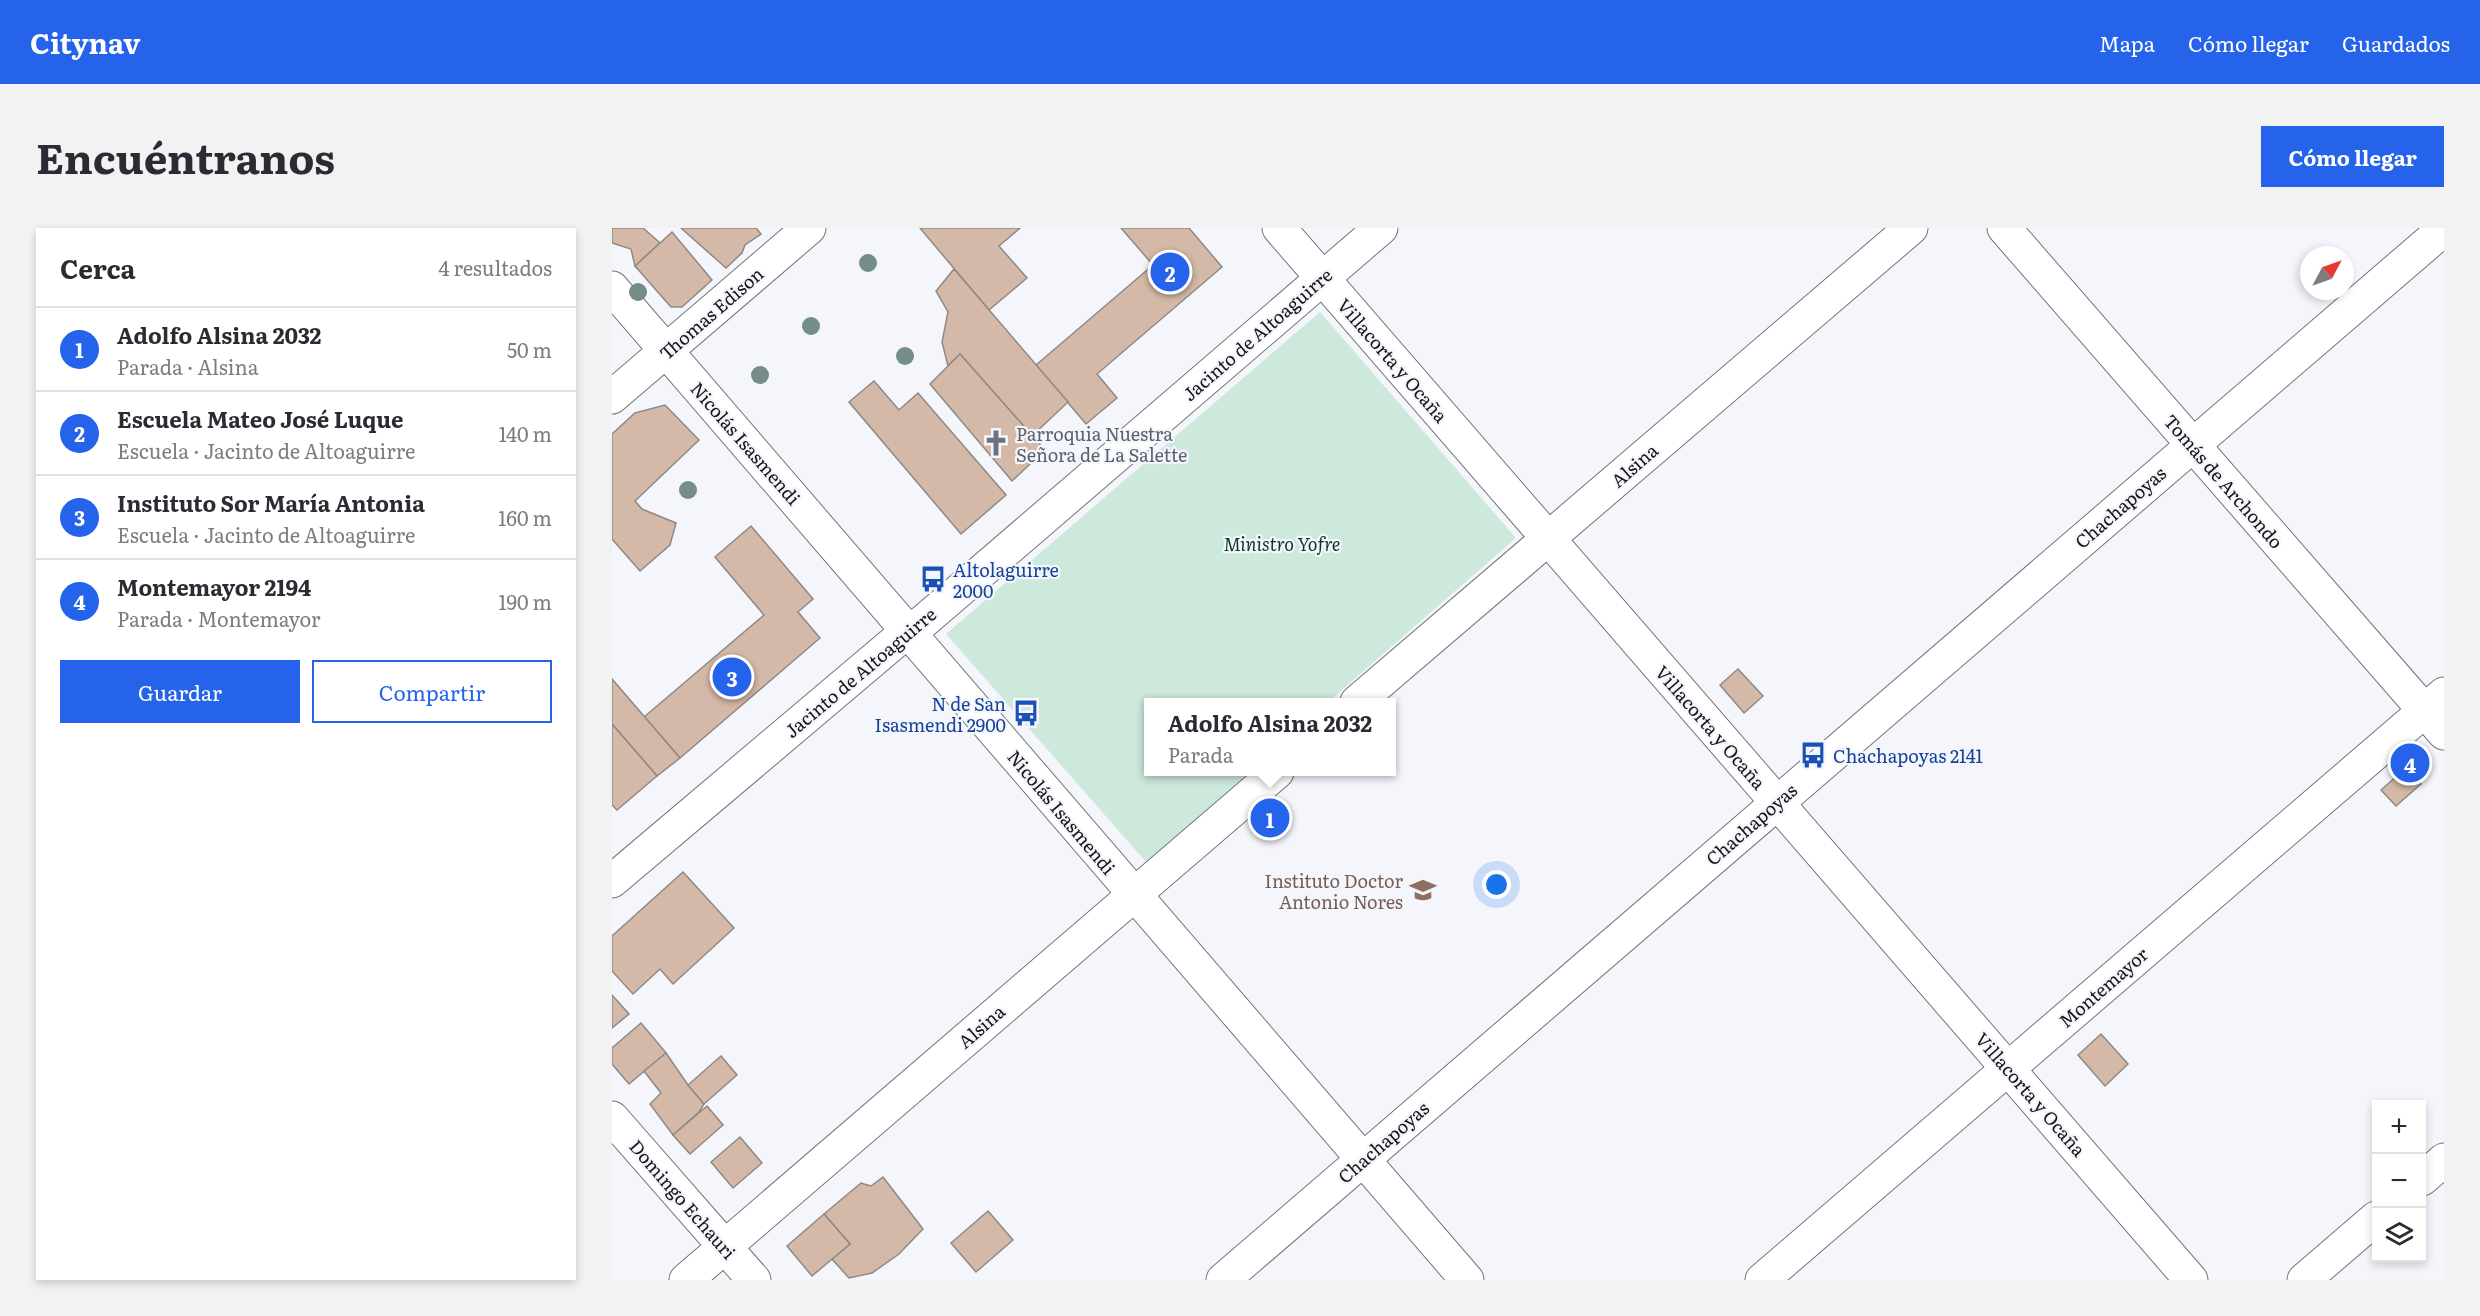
<!DOCTYPE html>
<html lang="es">
<meta charset="utf-8">
<style>
:root{--surface:#fff;--page:#f2f2f3;--text:#2b2b33;--muted:#7c7c81;--line:#e1e1e2;--accent:#2563eb}
body{margin:0;font-family:Literata,serif;background:var(--page);color:var(--text)}
.controls{position:absolute;right:18px;bottom:18px;display:grid;overflow:hidden;border-radius:0px;box-shadow:0 3px 9px #0003}
.controls button{width:54px;height:54px;display:grid;place-items:center;padding:0;border:0;border-bottom:2px solid var(--line);background:var(--surface);color:var(--text);font:30px sans-serif}
.compass{position:absolute;left:1688px;top:18px;width:54px;height:54px;border-radius:50%;background:var(--surface);box-shadow:0 3px 9px #0003;rotate:49deg}
.you{position:absolute;left:885px;top:657px;width:21px;height:21px;margin:-15px;border:4px solid #fff;border-radius:50%;background:#1a73e8;box-shadow:0 0 0 9px #1a73e833}
.badge{display:grid;place-items:center;width:39px;height:39px;border-radius:50%;background:var(--accent);color:#fff;font-size:20px;font-weight:700}
.pin{position:absolute;translate:-50% -50%;border:3px solid #fff;box-shadow:0 2px 6px #0006}
.popup{position:absolute;left:532px;top:470px;width:252px;height:78px;box-sizing:border-box;display:grid;place-content:center;border-radius:0px;background:var(--surface);filter:drop-shadow(0 2px 4px #0005);font-size:20px;white-space:nowrap;color:var(--muted)}
.popup b{font-size:22px;color:var(--text)}
.popup::after{content:'';position:absolute;left:50%;top:100%;margin-left:-12px;border:12px solid transparent;border-top-color:var(--surface)}
.list{margin:0;padding:0;list-style:none}
h2{display:flex;justify-content:space-between;align-items:center;height:78px;margin:0;padding:0 24px;font-size:26px}
h2 small{font-size:20px;font-weight:400;color:var(--muted)}
.list li{display:grid;grid-template-columns:39px 1fr auto;gap:18px;align-items:center;box-sizing:border-box;height:84px;padding:0 24px;border-top:2px solid var(--line)}
.list b{display:block;font-size:22px;white-space:nowrap}
.list p{margin:0;font-size:20px;white-space:nowrap;color:var(--muted)}
.list em{font-size:20px;font-style:normal;color:var(--muted)}
.actions{display:flex;gap:12px;padding:18px 24px}
.actions a{flex:1;padding:14px 0;border:2px solid var(--accent);border-radius:0px;text-align:center;font-size:21px;color:var(--accent)}
.actions .main{background:var(--accent);color:#fff}
.icon{flex:none;width:33px;height:33px;fill:none;stroke:currentColor;stroke-width:2;stroke-linecap:round;stroke-linejoin:round}
.map{position:relative;flex:none;width:1832px;height:1052px;overflow:hidden;border-radius:0px}
header{display:flex;align-items:center;gap:36px;box-sizing:border-box;height:84px;padding:0 30px;background:var(--accent);color:#fff}
header strong{font-size:28px}
nav{display:flex;gap:33px;margin-inline-start:auto;font-size:21px}
.intro{display:flex;align-items:center;justify-content:space-between;box-sizing:border-box;height:144px;padding:0 36px}
h1{margin:0;font-size:42px}
.button{padding:15px 27px;border-radius:0px;background:var(--accent);color:#fff;font-size:21px;font-weight:700}
main{display:flex;gap:36px;padding:0 36px}
aside{flex:1;background:var(--surface);border-radius:0px;box-shadow:0 3px 9px #0003}
.map>svg:first-child{display:block}
</style>
<header>
<strong>Citynav</strong>
<nav><a>Mapa</a><a>Cómo llegar</a><a>Guardados</a></nav>
</header>
<div class="intro"><h1>Encuéntranos</h1><a class="button">Cómo llegar</a></div>
<main>
<aside>
<h2>Cerca<small>4 resultados</small></h2>
<ul class="list">
<li><span class="badge">1</span><div><b>Adolfo Alsina 2032</b><p>Parada · Alsina</p></div><em>50 m</em></li>
<li><span class="badge">2</span><div><b>Escuela Mateo José Luque</b><p>Escuela · Jacinto de Altoaguirre</p></div><em>140 m</em></li>
<li><span class="badge">3</span><div><b>Instituto Sor María Antonia</b><p>Escuela · Jacinto de Altoaguirre</p></div><em>160 m</em></li>
<li><span class="badge">4</span><div><b>Montemayor 2194</b><p>Parada · Montemayor</p></div><em>190 m</em></li>
</ul>
<div class="actions"><a class="main">Guardar</a><a>Compartir</a></div>
</aside>
<div class="map">
<svg width="1832" height="1052" viewBox="0 0 1832 1052">
<rect width="100%" height="100%" fill="#f4f6fc"/>
<!-- green -->
<path fill="#cde9db" d="M708,84L904,310L716,474H536V544H638L534,634L334,406Z"/>
<!-- building -->
<g fill="#d5b9a8" stroke="#8f8986" stroke-width="1.5">
<path d="M0,0H31L48,15L23,38L19,21L0,15Z"/>
<path d="M69,0H144L149,6L133,17L130,25L114,40Z"/>
<path d="M308,0H408L387,18L415,50L377,82Z"/>
<path d="M509,0H577L610,39L485,146L505,170L474,196L424,137L541,37Z"/>
<path d="M60,4L100,52L70,79H59L23,38Z"/>
<path d="M342,41L456,174L420,208L348,126L336,138L330,114L336,84L324,63Z"/>
<path d="M348,126L433,222L400,253L318,156Z"/>
<path d="M262,153L287,182L306,165L394,267L349,306L237,174Z"/>
<path d="M53,177L87,212L23,273L30,281L64,295L58,317L28,343L0,311V206L23,185Z"/>
<path d="M139,298L201,371L186,384L208,410L68,530L32,489L152,387L103,329Z"/>
<path d="M1126,441L1151,468L1132,485L1108,457Z"/>
<path d="M0,451L68,530L45,548L0,496Z"/>
<path d="M0,496L45,548L5,582L0,577Z"/>
<path d="M1795,539L1809,556L1784,578L1769,562Z"/>
<path d="M71,644L122,700L61,756L48,741L21,766L0,743V708Z"/>
<path d="M0,767L17,786L0,800Z"/>
<path d="M29,795L54,825L17,856L0,836V820Z"/>
<path d="M1489,806L1516,836L1493,858L1466,827Z"/>
<path d="M54,825L76,857L92,876L87,884L61,907L38,876L49,865L32,843Z"/>
<path d="M109,828L125,847L92,876L76,857Z"/>
<path d="M95,878L111,897L78,926L61,907Z"/>
<path d="M128,909L150,935L121,960L99,934Z"/>
<path d="M271,949L311,1001L287,1026L260,1045L237,1050L220,1031L238,1016L212,986L249,955L259,958Z"/>
<path d="M376,983L401,1012L364,1044L339,1015Z"/>
<path d="M212,986L238,1016L200,1048L175,1018Z"/>
</g>
<g fill="none" stroke-linecap="round" stroke-linejoin="round">
<!-- minor casing -->
<g stroke="#73757a" stroke-width="35">
<g id="minor">
<path d="M667,0L1579,1052"/>
<path d="M1392,0L1832,505"/>
<path d="M0,60L855,1052"/>
<path d="M0,169L197,0"/>
<path d="M745,474L1299,0"/>
<path d="M0,653L285,412L312,393L769,0"/>
<path d="M0,890L142,1052"/>
<path d="M1810,951L1832,932"/>
<path d="M74,1052L665,544"/>
<path d="M611,1052L1832,1"/>
<path d="M1150,1052L1832,466"/>
<path d="M1692,1052L1764,990"/>
</g>
</g>
<!-- minor -->
<use href="#minor" stroke="#fff" stroke-width="33"/>
</g>
<!-- trees -->
<g fill="#748d87">
<circle cx="256" cy="35" r="9"/>
<circle cx="26" cy="64" r="9"/>
<circle cx="199" cy="98" r="9"/>
<circle cx="293" cy="128" r="9"/>
<circle cx="148" cy="147" r="9"/>
<circle cx="76" cy="262" r="9"/>
</g>
<!-- icons -->
<defs>
<g id="church-bare" transform="scale(2.07)"><path d="M-1.2-6h2.4v3.5h3.3v2.4h-3.3V6h-2.4V-.1h-3.3v-2.4h3.3Z" fill="#6b7280" stroke="#f4f6fc" stroke-width="2.5" paint-order="stroke"/></g>
<g id="bus-bare" transform="scale(2.07)"><path d="M-5-6H5V4H4V6H2V4H-2V6H-4V4H-5ZM-3.5-4V0h7V-4ZM-3.5 1.2v1.5H-2V1.2ZM2 1.2v1.5H3.5V1.2Z" fill="#1a4fb4" stroke="#f4f6fc" stroke-width="2.5" paint-order="stroke"/></g>
<g id="school-bare" transform="scale(2.07)"><path d="M0-5L7-2L0 1L-7-2ZM-4 1L0 2.5L4 1V4Q0 6-4 4Z" fill="#8d6e63" stroke="#f4f6fc" stroke-width="2.5" paint-order="stroke"/></g>
</defs>
<g fill-rule="evenodd">
<use href="#church-bare" x="384" y="215"/>
<use href="#bus-bare" x="321" y="351"/>
<use href="#bus-bare" x="414" y="485"/>
<use href="#bus-bare" x="1201" y="527"/>
<use href="#school-bare" x="811" y="662"/>
</g>
<g text-anchor="middle" dominant-baseline="central" stroke-width="4.5" stroke-linejoin="round" paint-order="stroke">
<!-- street labels -->
<g font-size="18" fill="#151618" stroke="#f4f6fc">
<text transform="translate(99 85) rotate(-41)">Thomas Edison</text>
<text transform="translate(645 106) rotate(-41)">Jacinto de Altoaguirre</text>
<text transform="translate(781 132) rotate(49)">Villacorta y Ocaña</text>
<text transform="translate(134 215) rotate(49)">Nicolás Isasmendi</text>
<text transform="translate(1022 237) rotate(-41)">Alsina</text>
<text transform="translate(1612 253) rotate(49)">Tomás de Archondo</text>
<text transform="translate(1508 279) rotate(-41)">Chachapoyas</text>
<text transform="translate(248 444) rotate(-40)">Jacinto de Altoaguirre</text>
<text transform="translate(1099 499) rotate(49)">Villacorta y Ocaña</text>
<text transform="translate(450 584) rotate(50)">Nicolás Isasmendi</text>
<text transform="translate(1139 596) rotate(-41)">Chachapoyas</text>
<text transform="translate(1491 759) rotate(-41)">Montemayor</text>
<text transform="translate(369 798) rotate(-41)">Alsina</text>
<text transform="translate(1419 866) rotate(49)">Villacorta y Ocaña</text>
<text transform="translate(771 914) rotate(-41)">Chachapoyas</text>
<text transform="translate(71 971) rotate(49)">Domingo Echauri</text>
</g>
<!-- worship labels -->
<g font-size="18" fill="#5b616d" stroke="#f4f6fc" text-anchor="start">
<text x="404" y="205">Parroquia Nuestra<tspan x="404" dy="21">Señora de La Salette</tspan></text>
</g>
<!-- park labels -->
<g font-size="18" font-style="italic" fill="#0b3727" stroke="#f4f6fc">
<text x="670" y="315">Ministro Yofre</text>
</g>
<!-- transit labels -->
<g font-size="18" fill="#164399" stroke="#f4f6fc" text-anchor="start">
<text x="341" y="341">Altolaguirre<tspan x="341" dy="21">2000</tspan></text>
<text x="394" y="475" text-anchor="end">N de San<tspan x="394" dy="21">Isasmendi 2900</tspan></text>
<text x="1221" y="527">Chachapoyas 2141</text>
</g>
<!-- education labels -->
<g font-size="18" fill="#785e54" stroke="#f4f6fc" text-anchor="end">
<text x="791" y="652">Instituto Doctor<tspan x="791" dy="21">Antonio Nores</tspan></text>
</g>
</g>
</svg>
<div class="controls">
<button>+</button>
<button>−</button>
<button><svg class="icon" aria-label="layers" viewBox="0 0 24 24"><path d="M12 4l9 5-9 5-9-5zM3 14l9 5 9-5"/></svg></button>
</div>
<svg class="compass" viewBox="-18 -18 36 36"><path d="M0-13l5 13h-10z" fill="#e53935"/><path d="M0 13l5-13h-10z" fill="#7c7c81"/></svg>
<div class="you"></div>
<div class="pin badge" style="left:658px;top:590px">1</div>
<div class="popup"><b>Adolfo Alsina 2032</b>Parada</div>
<div class="pin badge" style="left:558px;top:44px">2</div>
<div class="pin badge" style="left:120px;top:449px">3</div>
<div class="pin badge" style="left:1798px;top:535px">4</div>
</div>
</main>
